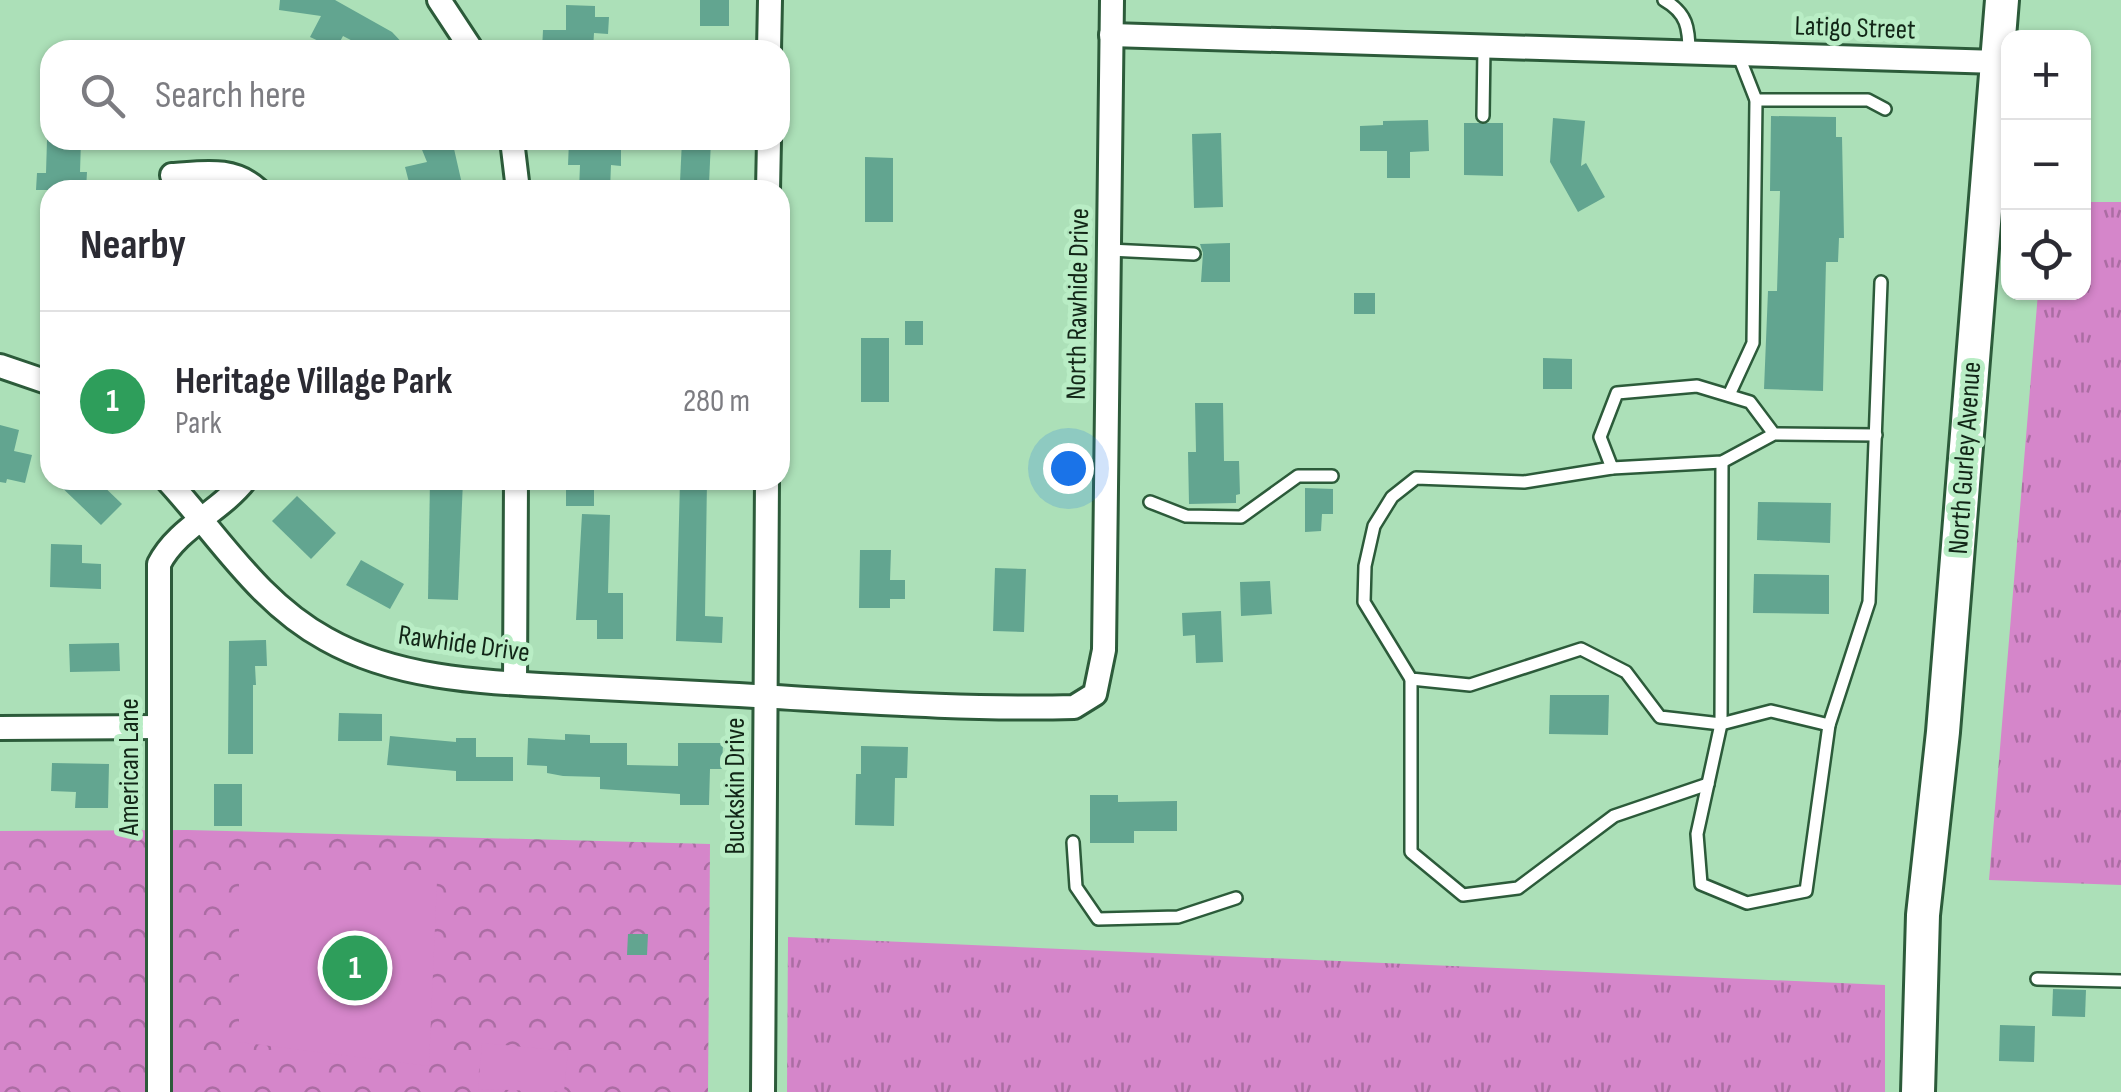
<!DOCTYPE html>
<meta charset="utf-8">
<style>
:root{--surface:#fff;--page:#f2f2f3;--text:#2b2b33;--muted:#7c7c81;--line:#e1e1e2;--accent:#8c1f83}
body{margin:0;font-family:"Sofia Sans Condensed",sans-serif;background:var(--page);color:var(--text)}
.controls{position:absolute;right:30px;top:30px;display:grid;overflow:hidden;border-radius:20px;box-shadow:0 2px 8px #0004}
.controls button{width:90px;height:90px;display:grid;place-items:center;padding:0;border:0;border-bottom:2px solid var(--line);background:var(--surface);color:var(--text);font:50px sans-serif}
.you{position:absolute;left:1068px;top:468px;width:35px;height:35px;margin:-25px;border:8px solid #fff;border-radius:50%;background:#1a73e8;box-shadow:0 0 0 15px #1a73e833}
.badge{display:grid;place-items:center;width:65px;height:65px;border-radius:50%;background:var(--accent);color:#fff;font-size:32px;font-weight:700}
.pin{position:absolute;translate:-50% -50%;border:5px solid #fff;box-shadow:0 2px 10px #0006}
.list{margin:0;padding:0;list-style:none}
h2{display:flex;justify-content:space-between;align-items:center;height:130px;margin:0;padding:0 40px;font-size:42px}
h2 small{font-size:32px;font-weight:400;color:var(--muted)}
.list li{display:grid;grid-template-columns:65px 1fr auto;gap:30px;align-items:center;box-sizing:border-box;height:180px;padding:0 40px;border-top:2px solid var(--line)}
.list b{display:block;font-size:38px;white-space:nowrap}
.list p{margin:0;font-size:32px;white-space:nowrap;color:var(--muted)}
.list em{font-size:32px;font-style:normal;color:var(--muted)}
.icon{flex:none;width:55px;height:55px;fill:none;stroke:currentColor;stroke-width:2;stroke-linecap:round;stroke-linejoin:round}
.map{position:relative;flex:none;width:2121px;height:1092px;overflow:hidden}
.search{position:absolute;background:var(--surface);box-shadow:0 2px 8px #0004;left:40px;top:40px;width:750px;height:110px;display:flex;align-items:center;gap:25px;box-sizing:border-box;padding:0 35px;border-radius:30px;color:var(--muted);font-size:38px}
.panel{position:absolute;background:var(--surface);box-shadow:0 2px 8px #0004;left:40px;top:180px;width:750px;height:310px;border-radius:30px}
.map>svg:first-child{display:block}
</style>
<div class="map">
<svg width="2121" height="1092" viewBox="0 0 2121 1092">
<defs>
<pattern id="grass-tufts" width="24" height="20" patternUnits="userSpaceOnUse" patternTransform="scale(2.5)"><rect width="24" height="20" fill="#d586ca"/><path d="M3 7l-1-3M5 7V3M7 7l1-3M15 17l-1-3M17 17v-4M19 17l1-3" fill="none" stroke="#ab6da3"/></pattern>
<pattern id="forest-crowns" width="20" height="18" patternUnits="userSpaceOnUse" patternTransform="scale(2.5)"><rect width="20" height="18" fill="#d586ca"/><path d="M2 6a3 3 0 1 1 6 0M12 15a3 3 0 1 1 6 0" fill="none" stroke="#ab6da3"/></pattern>
</defs>
<rect width="100%" height="100%" fill="#ace0b8"/>
<!-- grass -->
<g fill="url(#grass-tufts)">
<path d="M2084,202H2121V885L1989,880L2038,293L2084,292Z"/>
<path d="M788,937L1885,985V1092H787Z"/>
</g>
<!-- forest -->
<path fill="url(#forest-crowns)" d="M187,830L710,844L708,1092H0V831Z"/>
<!-- pitch -->
<g fill="#d586ca">
<path d="M239,881H437L429,1066L239,1042Z"/>
<path d="M482,1043L568,1051L564,1092L478,1089Z"/>
</g>
<!-- building -->
<g fill="#62a590">
<path d="M280,0H335L392,32L409,50H370L343,36L336,49L310,37L321,16L279,10Z"/>
<rect x="700" y="0" width="29" height="26"/>
<path d="M566,5L595,6V17H609L608,34L594,33L593,50H542L543,30H566Z"/>
<path d="M1771,116L1836,117V137H1842L1844,238H1839L1838,262H1826L1823,391L1764,389L1768,291H1777L1780,191H1770Z"/>
<path d="M1553,118L1585,121L1581,166L1586,163L1605,197L1578,212L1550,162Z"/>
<path d="M1428,120L1429,151L1410,152V178H1387V151H1360V126L1383,125V121Z"/>
<path d="M1464,123H1503V176L1464,175Z"/>
<path d="M1221,133L1223,207L1194,208L1192,134Z"/>
<path d="M47,140H81L80,172H87L86,190H36L37,173H46Z"/>
<path d="M418,140H452L462,184L448,187V190H411L405,167L427,162Z"/>
<path d="M682,140H711L709,184L680,182Z"/>
<path d="M569,141L621,142V166L611,165L610,190H579L580,165H568Z"/>
<path d="M865,157L893,158V222H865Z"/>
<path d="M1230,243V282H1201L1203,253L1200,244Z"/>
<rect x="1354" y="293" width="21" height="21"/>
<rect x="905" y="321" width="18" height="24"/>
<rect x="861" y="338" width="28" height="64"/>
<path d="M1543,358L1572,359V389H1543Z"/>
<path d="M1195,403H1223L1224,461H1239L1240,494L1236,495V503L1189,504L1188,452H1196Z"/>
<path d="M0,425L19,430L14,451L32,455L25,483L7,479L6,483L0,482Z"/>
<path d="M54,480H97L122,504L101,525Z"/>
<path d="M430,480H463L458,600L428,599Z"/>
<rect x="566" y="480" width="28" height="26"/>
<path d="M680,480H707L705,616L723,617L722,643L676,641Z"/>
<path d="M1305,488L1333,489V514H1322L1321,531L1305,532Z"/>
<path d="M297,496L336,533L311,559L272,521Z"/>
<path d="M1758,502L1831,503L1830,543L1757,540Z"/>
<path d="M582,514L610,515L608,593H623V639H597V620H576Z"/>
<path d="M51,544L82,545V563L101,564V589L50,587Z"/>
<path d="M860,550H891L890,580H905V599H890V608H859Z"/>
<path d="M361,560L404,584L390,609L346,585Z"/>
<path d="M995,568L1026,569L1024,632L993,631Z"/>
<path d="M1754,574L1829,575V614L1753,613Z"/>
<path d="M1270,581L1272,614L1241,616L1240,582Z"/>
<path d="M1221,611L1223,662L1196,663L1195,635L1183,636L1182,613Z"/>
<path d="M266,640L267,666H255L256,685H253V754H228L229,641Z"/>
<path d="M119,643L120,671L70,672L69,644Z"/>
<path d="M1550,695H1609L1608,735L1549,734Z"/>
<path d="M339,713L382,714V741H338Z"/>
<path d="M565,734L590,735V743H627V765L678,766V743H723L722,769H710L709,805H680V794L600,789V777L563,776L547,773V766L527,765L528,738L565,740Z"/>
<path d="M390,736L456,742V738H476V757H513V781H456V771L387,765Z"/>
<path d="M861,746L908,747L907,778H895L894,826L855,825L856,774H861Z"/>
<path d="M52,763L109,764L108,808H75L76,792L51,791Z"/>
<rect x="214" y="784" width="28" height="42"/>
<path d="M1090,795H1118V802L1177,801V831H1134V843H1090Z"/>
<path d="M628,934H648L647,955H627Z"/>
<path d="M2053,989L2086,990L2085,1017L2052,1016Z"/>
<path d="M2000,1025L2035,1026L2034,1062L1999,1061Z"/>
</g>
<g fill="none" stroke-linecap="round" stroke-linejoin="round">
<!-- lane casing -->
<g stroke="#2c5b3a" stroke-width="16">
<g id="lane">
<path d="M1664,0C1687,13 1689,28 1689,53"/>
<path d="M1756,100H1868L1885,109"/>
<path d="M1483,116L1484,47"/>
<path d="M1109,250L1194,254"/>
<path d="M1729,395L1753,343L1756,100L1738,54"/>
<path d="M1774,434L1750,402L1697,386L1617,393L1600,437L1612,468L1722,462L1774,434L1876,435"/>
<path d="M1722,462L1721,724L1697,834L1701,884L1747,903L1806,891L1829,725L1869,602L1881,282"/>
<path d="M1612,468L1524,482L1416,478L1392,497L1374,526L1365,566L1364,602L1411,679L1470,685L1581,649L1626,672L1660,717L1721,724L1771,711L1829,725"/>
<path d="M1150,502L1186,516L1241,517L1298,476H1332"/>
<path d="M1411,679V852L1463,895L1518,888L1614,816L1708,784"/>
<path d="M1073,842L1076,887L1098,919L1178,917L1236,898"/>
<path d="M2037,979L2121,981"/>
</g>
</g>
<!-- street casing -->
<g stroke="#2c5b3a" stroke-width="28">
<g id="street">
<path d="M439,0L472,50"/>
<path d="M1111,35L1998,62"/>
<path d="M769,50L770,0"/>
<path d="M512,140L518,190"/>
<path d="M172,175C204,173 233,167 258,190"/>
<path d="M768,190L769,140"/>
<path d="M0,366L50,383"/>
<path d="M167,480C218,535 258,602 326,639C397,679 481,682 561,686C614,689 666,691 719,694C837,700 957,710 1074,707L1095,694L1104,650L1112,0"/>
<path d="M515,683L516,480"/>
<path d="M0,728L159,727"/>
<path d="M159,1092V564C177,528 220,512 245,480"/>
<path d="M763,1092L767,480"/>
</g>
</g>
<!-- secondary casing -->
<g stroke="#2c5b3a" stroke-width="38">
<path id="secondary" d="M1918,1092L1923,915L1943,732L2002,0"/>
</g>
<!-- lane -->
<use href="#lane" stroke="#fff" stroke-width="11"/>
<!-- street -->
<use href="#street" stroke="#fff" stroke-width="22"/>
<!-- secondary -->
<use href="#secondary" stroke="#fff" stroke-width="32"/>
</g>
<g text-anchor="middle" dominant-baseline="central" stroke-width="10" stroke-linejoin="round" paint-order="stroke">
<!-- street labels -->
<g font-size="28" fill="#122617" stroke="#b9edc5">
<text transform="translate(1855 28) rotate(2)">Latigo Street</text>
<text transform="translate(1078 304) rotate(-89)">North Rawhide Drive</text>
<text transform="translate(1965 458) rotate(-86)">North Gurley Avenue</text>
<text transform="translate(464 644) rotate(8)">Rawhide Drive</text>
<text transform="translate(129 767) rotate(-90)">American Lane</text>
<text transform="translate(735 786) rotate(-90)">Buckskin Drive</text>
</g>
</g>
</svg>
<div class="controls">
<button>+</button>
<button>−</button>
<button><svg class="icon" aria-label="locate" viewBox="0 0 24 24"><circle cx="12" cy="12" r="6"/><path d="M12 2v4M12 18v4M2 12h4M18 12h4"/></svg></button>
</div>
<div class="you"></div>
<div class="pin badge" style="left:355px;top:968px;background:#2e9e5b">1</div>
<div class="search"><svg class="icon" aria-label="search" viewBox="0 0 24 24"><circle cx="10" cy="10" r="6"/><path d="M15 15l6 6"/></svg>Search here</div>
<section class="panel">
<h2>Nearby<small></small></h2>
<ul class="list">
<li><span class="badge" style="background:#2e9e5b">1</span><div><b>Heritage Village Park</b><p>Park</p></div><em>280 m</em></li>
</ul>
</section>
</div>
